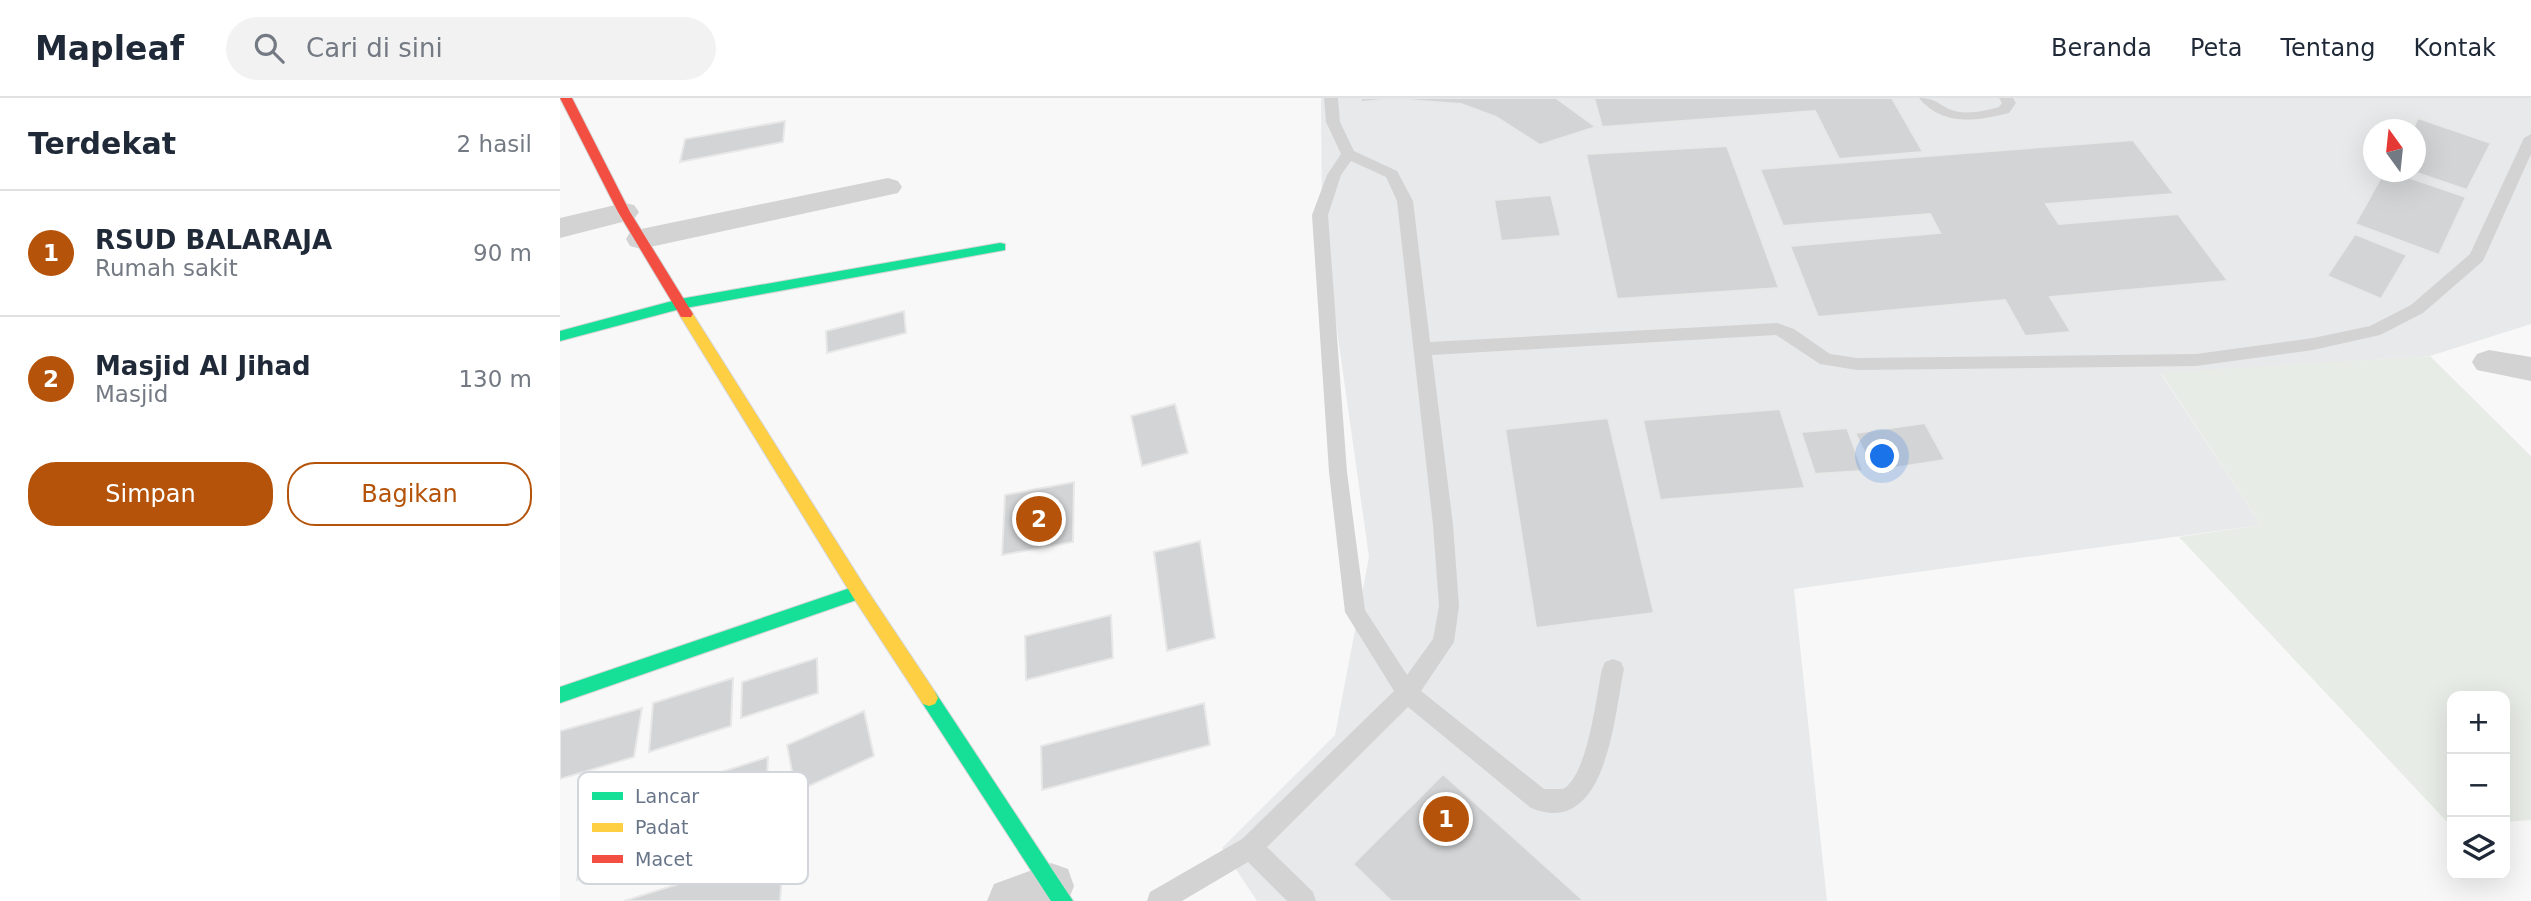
<!DOCTYPE html>
<html lang="id">
<meta charset="utf-8">
<style>
:root{--surface:#fff;--page:#f2f2f3;--text:#1f2937;--muted:#747a83;--line:#e0e1e3;--accent:#b45309}
body{margin:0;font-family:"DejaVu Sans",sans-serif;background:var(--page);color:var(--text)}
.controls{position:absolute;right:21px;bottom:21px;display:grid;overflow:hidden;border-radius:14px;box-shadow:0 7px 28px #0002}
.controls button{width:63px;height:63px;display:grid;place-items:center;padding:0;border:0;border-bottom:2px solid var(--line);background:var(--surface);color:var(--text);font:35px sans-serif}
.compass{position:absolute;left:1803px;top:21px;width:63px;height:63px;border-radius:50%;background:var(--surface);box-shadow:0 7px 28px #0002;rotate:345deg}
.you{position:absolute;left:1323px;top:359px;width:24px;height:24px;margin:-18px;border:5px solid #fff;border-radius:50%;background:#1a73e8;box-shadow:0 0 0 10px #1a73e833}
.badge{display:grid;place-items:center;width:46px;height:46px;border-radius:50%;background:var(--accent);color:#fff;font-size:23px;font-weight:700}
.pin{position:absolute;translate:-50% -50%;border:4px solid #fff;box-shadow:0 2px 7px #0006}
.list{margin:0;padding:0;list-style:none}
h2{display:flex;justify-content:space-between;align-items:center;height:91px;margin:0;padding:0 28px;font-size:30px}
h2 small{font-size:23px;font-weight:400;color:var(--muted)}
.list li{display:grid;grid-template-columns:46px 1fr auto;gap:21px;align-items:center;box-sizing:border-box;height:126px;padding:0 28px;border-top:2px solid var(--line)}
.list b{display:block;font-size:26px;white-space:nowrap}
.list p{margin:0;font-size:23px;white-space:nowrap;color:var(--muted)}
.list em{font-size:23px;font-style:normal;color:var(--muted)}
.actions{display:flex;gap:14px;padding:21px 28px}
.actions a{flex:1;padding:16px 0;border:2px solid var(--accent);border-radius:28px;text-align:center;font-size:24px;color:var(--accent)}
.actions .main{background:var(--accent);color:#fff}
.icon{flex:none;width:38px;height:38px;fill:none;stroke:currentColor;stroke-width:2;stroke-linecap:round;stroke-linejoin:round}
.map{position:relative;flex:none;width:1971px;height:803px;overflow:hidden}
header{display:flex;align-items:center;gap:42px;box-sizing:border-box;height:98px;padding:0 35px;background:var(--surface);border-bottom:2px solid var(--line)}
header strong{font-size:33px}
nav{display:flex;gap:38px;margin-inline-start:auto;font-size:24px}
.search{width:490px;height:63px;background:var(--page);display:flex;align-items:center;gap:18px;box-sizing:border-box;padding:0 24px;border-radius:38px;color:var(--muted);font-size:26px}
main{display:flex}
aside{flex:1;background:var(--surface)}
.map>svg:first-child{display:block}
</style>
<header>
<strong>Mapleaf</strong>
<div class="search"><svg class="icon" aria-label="search" viewBox="0 0 24 24"><circle cx="10" cy="10" r="6"/><path d="M15 15l6 6"/></svg>Cari di sini</div>
<nav><a>Beranda</a><a>Peta</a><a>Tentang</a><a>Kontak</a></nav>
</header>
<main>
<aside>
<h2>Terdekat<small>2 hasil</small></h2>
<ul class="list">
<li><span class="badge">1</span><div><b>RSUD BALARAJA</b><p>Rumah sakit</p></div><em>90 m</em></li>
<li><span class="badge">2</span><div><b>Masjid Al Jihad</b><p>Masjid</p></div><em>130 m</em></li>
</ul>
<div class="actions"><a class="main">Simpan</a><a>Bagikan</a></div>
</aside>
<div class="map">
<svg width="1971" height="803" viewBox="0 0 1971 803">
<rect width="100%" height="100%" fill="#f8f8f8"/>
<!-- built -->
<path fill="#e8e9ea" fill-rule="evenodd" d="M761,0H1971V226L1870,258L1601,276L1701,427L1234,491L1267,803H697L662,750L775,637L809,459L762,126ZM1814,32H1856V74H1814Z"/>
<!-- green -->
<path fill="#e8ece6" d="M1870,258L1971,358V722L1945,724V598H1892L1891,728L1619,439L1701,427L1601,275Z"/>
<!-- building -->
<g fill="#d3d4d5" stroke="#e8e8e8" stroke-width="2">
<path d="M801,0H996L1036,29L980,47L936,19L901,6L834,1L801,4Z"/>
<path d="M1034,0H1332L1363,54L1279,61L1255,13L1042,29Z"/>
<path d="M1858,20L1931,45L1907,92L1854,74L1856,32H1852Z"/>
<path d="M225,23L223,44L120,64L125,41Z"/>
<path d="M1573,42L1614,96L1486,106L1499,126L1618,116L1668,183L1490,199L1511,234L1465,238L1445,202L1258,219L1230,148L1380,135L1370,116L1223,128L1200,71Z"/>
<path d="M1167,48L1219,190L1057,201L1026,56Z"/>
<path d="M1824,74H1833L1906,99L1879,157L1795,126Z"/>
<path d="M991,97L1001,138L941,143L934,102Z"/>
<path d="M1795,136L1847,157L1821,201L1767,178Z"/>
<path d="M344,213L346,235L267,255L266,233Z"/>
<path d="M615,306L628,355L582,368L571,318Z"/>
<path d="M1220,311L1245,390L1100,402L1083,322Z"/>
<path d="M1048,320L1094,515L976,530L945,331Z"/>
<path d="M1365,325L1385,362L1314,373L1295,335Z"/>
<path d="M1287,330L1303,373L1255,376L1241,334Z"/>
<path d="M514,384L513,444L442,457L445,397Z"/>
<path d="M640,443L655,540L607,553L594,454Z"/>
<path d="M551,517L553,560L466,582L465,538Z"/>
<path d="M257,560L258,595L181,620L182,584Z"/>
<path d="M173,580L171,628L89,654L93,605Z"/>
<path d="M644,605L650,647L482,692L481,648Z"/>
<path d="M82,610L74,659L0,681V633Z"/>
<path d="M304,613L314,658L236,694L227,647Z"/>
<path d="M208,659L205,719L17,782L27,717Z"/>
<path d="M883,676L1024,803H831L793,766Z"/>
<path d="M224,753L220,803H64Z"/>
</g>
<g fill="none" stroke-linecap="round" stroke-linejoin="round">
<!-- fast casing -->
<g stroke="#d4d5d7" stroke-width="2">
<g id="fast">
<path d="M440,145L445,146V152L120,211L0,243V233L120,201Z"/>
<path d="M299,487L305,489L307,494L305,499L0,605V589Z"/>
<path d="M369,592L375,594L513,803H491L363,606L360,600L363,594Z"/>
</g>
</g>
<!-- slow casing -->
<g stroke="#d4d5d7" stroke-width="2">
<path id="slow" d="M126,211L131,213L305,489L375,594L378,600L375,606L369,608L363,606L293,499L119,216Z"/>
</g>
<!-- jam casing -->
<g stroke="#d4d5d7" stroke-width="2">
<path id="jam" d="M0,0H12L70,114L133,216L131,219H121L58,114Z"/>
</g>
<!-- lane -->
<g fill="#d3d3d4" fill-rule="evenodd">
<path d="M764,0H778L780,24L794,53L837,73L853,103L870,244L1217,225L1234,231L1270,256L1297,260L1636,256L1753,240L1810,228L1851,207L1910,156L1964,40L1971,36V56L1923,163L1863,215L1820,237L1753,252L1636,268L1297,272L1260,266L1216,237L872,257L893,427L899,508L894,544L861,593L984,691H1003C1028,677 1036,599 1042,571L1045,564L1053,561L1061,564L1064,571C1054,618 1047,741 971,710L848,609L707,749L753,794L756,803H727L688,764L622,803H587L590,794L682,741L834,593L785,514L769,374L752,117L767,77L781,56L766,24ZM791,63L826,79L837,103L873,427L879,508L873,541L847,577L805,512L787,374L768,117L781,77Z"/>
<path d="M1359,0C1374,0 1377,5 1389,11C1405,18 1424,13 1439,9L1442,5L1439,0H1453L1456,5L1449,15C1417,23 1383,29 1359,0Z"/>
</g>
<!-- street -->
<g fill="#d3d3d4" fill-rule="evenodd">
<path d="M328,80L338,83L342,89L338,95L81,151L70,148L66,141L70,134L81,131Z"/>
<path d="M64,105L74,107L79,114L74,121L0,140V120Z"/>
<path d="M1929,252L1971,259V283L1917,272L1912,264L1917,256Z"/>
<path d="M491,765L508,771L514,788L508,803H427L434,786Z"/>
</g>
<!-- fast -->
<use href="#fast" fill="#16e098" fill-rule="evenodd"/>
<!-- slow -->
<use href="#slow" fill="#ffcf43" fill-rule="evenodd"/>
<!-- jam -->
<use href="#jam" fill="#f24e42" fill-rule="evenodd"/>
</g>
<!-- legend -->
<rect x="18" y="674" width="230" height="112" rx="10" fill="#fff" stroke="#d2d6dc" stroke-width="2"/>
<rect x="32" y="694" width="31" height="8" fill="#16e098"/>
<rect x="32" y="725" width="31" height="9" fill="#ffcf43"/>
<rect x="32" y="757" width="31" height="8" fill="#f24e42"/>
<g font-size="19" fill="#687589">
<text x="75" y="705">Lancar</text>
<text x="75" y="736">Padat</text>
<text x="75" y="768">Macet</text>
</g>
</svg>
<div class="controls">
<button>+</button>
<button>−</button>
<button><svg class="icon" aria-label="layers" viewBox="0 0 24 24"><path d="M12 4l9 5-9 5-9-5zM3 14l9 5 9-5"/></svg></button>
</div>
<svg class="compass" viewBox="-18 -18 36 36"><path d="M0-13l5 13h-10z" fill="#e53935"/><path d="M0 13l5-13h-10z" fill="#747a83"/></svg>
<div class="you"></div>
<div class="pin badge" style="left:886px;top:721px">1</div>
<div class="pin badge" style="left:479px;top:421px">2</div>
</div>
</main>
